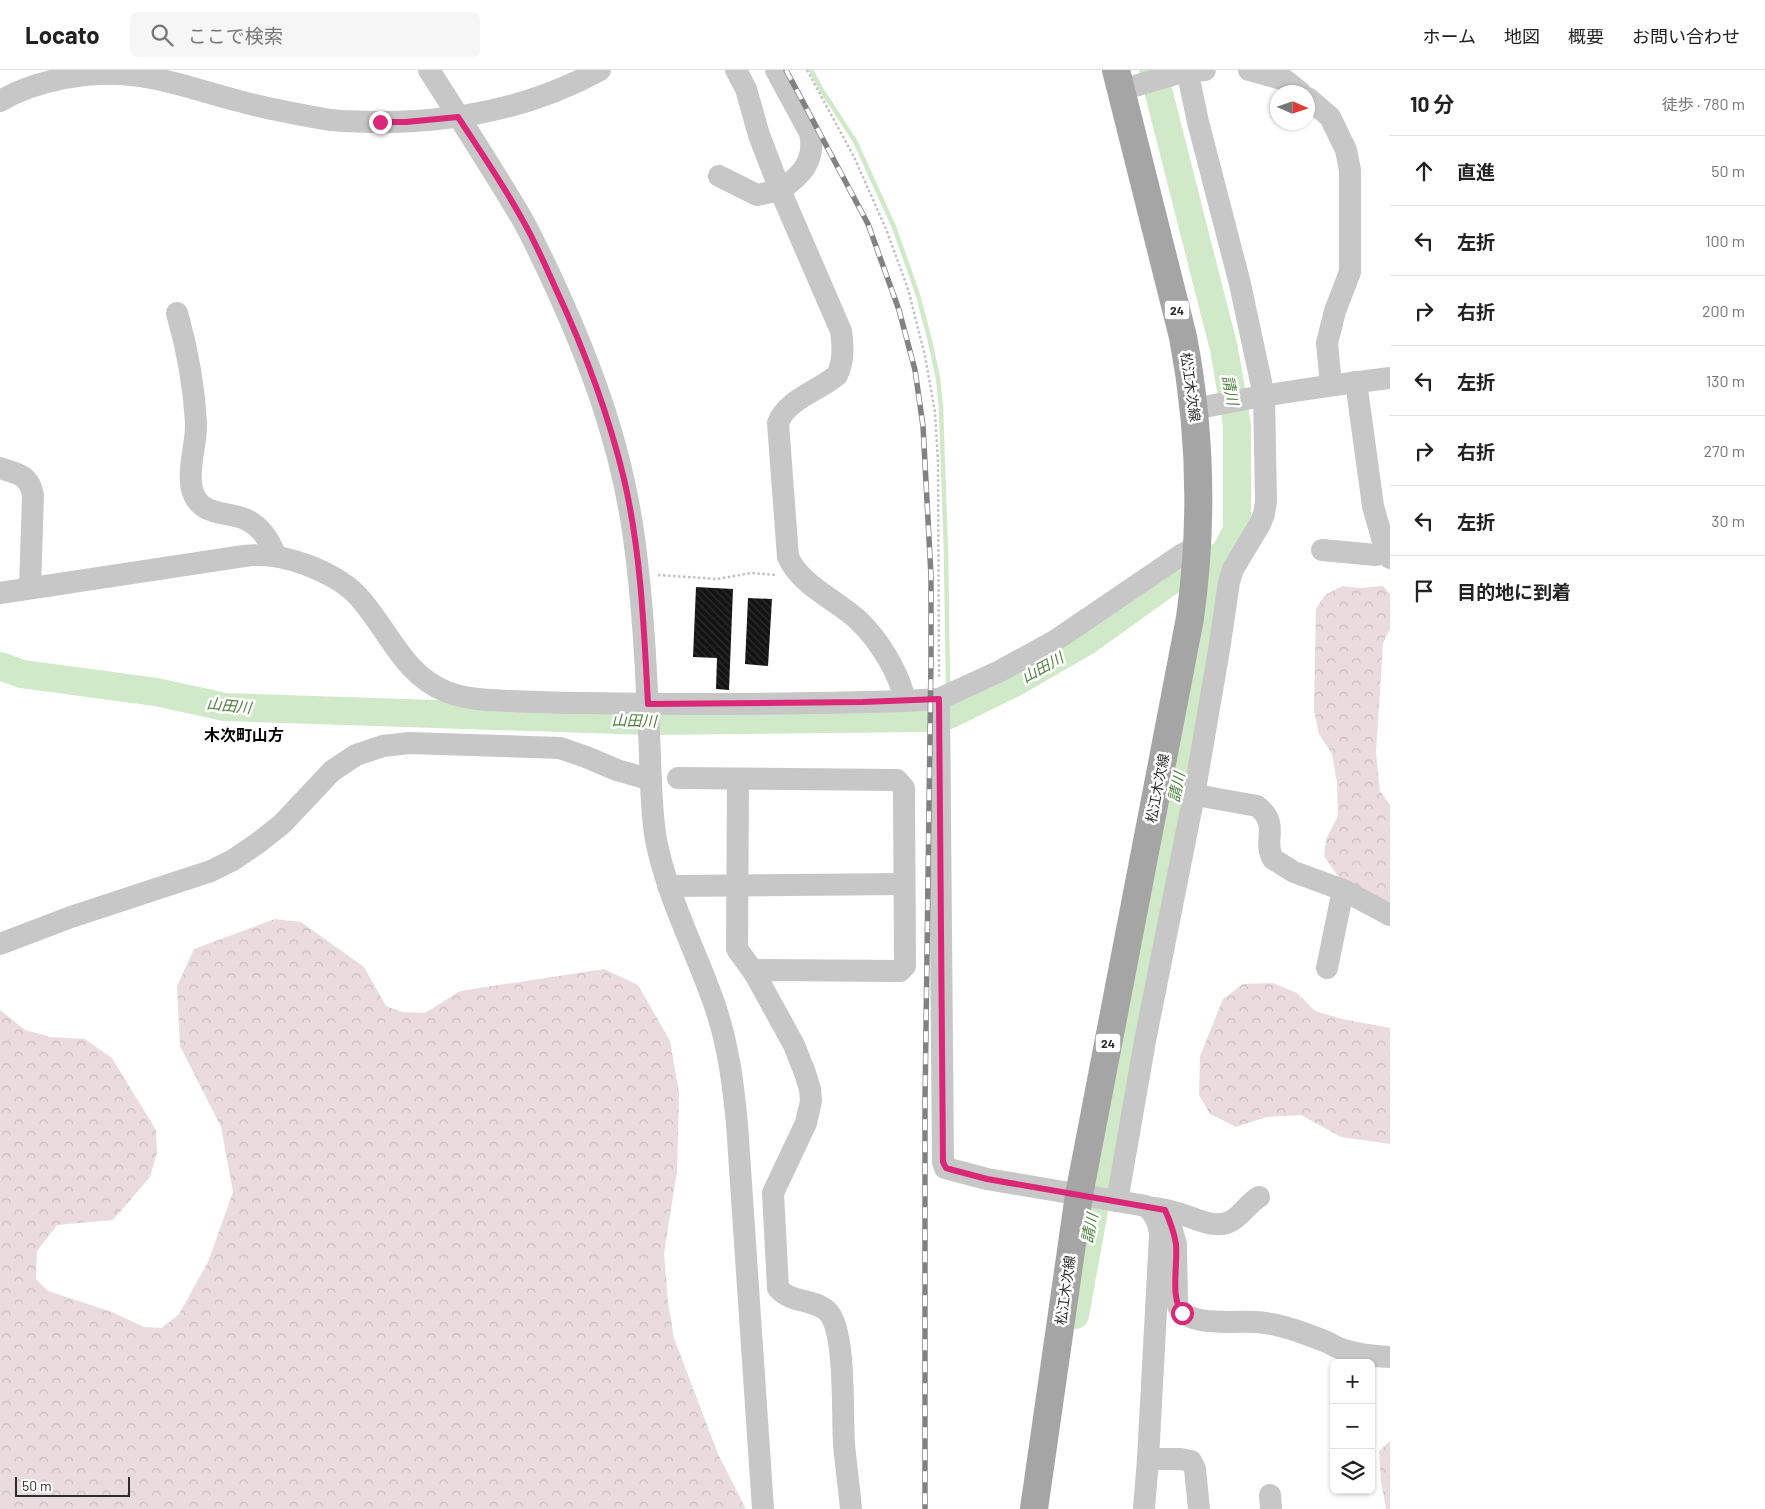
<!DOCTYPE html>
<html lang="ja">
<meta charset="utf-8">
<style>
:root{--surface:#fff;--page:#f6f6f6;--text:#222;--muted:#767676;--line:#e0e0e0}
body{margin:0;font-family:Barlow,"Noto Sans JP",sans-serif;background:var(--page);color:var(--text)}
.controls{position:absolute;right:15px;bottom:15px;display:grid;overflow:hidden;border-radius:8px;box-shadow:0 1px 4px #0004}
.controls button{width:45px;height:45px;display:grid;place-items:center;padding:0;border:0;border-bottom:1px solid var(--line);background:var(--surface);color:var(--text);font:25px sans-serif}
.compass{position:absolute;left:1270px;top:15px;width:45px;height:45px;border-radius:50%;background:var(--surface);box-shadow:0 1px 4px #0004;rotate:93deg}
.scale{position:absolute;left:15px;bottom:12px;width:115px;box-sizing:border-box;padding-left:5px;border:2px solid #2d2d2d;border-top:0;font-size:14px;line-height:18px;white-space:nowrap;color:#2d2d2d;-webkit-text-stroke:4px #fff;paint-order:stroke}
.stop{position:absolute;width:15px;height:15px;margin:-11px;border:4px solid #db2777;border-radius:50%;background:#fff}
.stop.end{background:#db2777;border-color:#fff;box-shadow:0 1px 5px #0008}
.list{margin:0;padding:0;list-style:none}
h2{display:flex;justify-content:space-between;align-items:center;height:65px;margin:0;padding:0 20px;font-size:21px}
h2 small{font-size:16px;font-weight:400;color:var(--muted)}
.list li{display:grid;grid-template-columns:32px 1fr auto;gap:15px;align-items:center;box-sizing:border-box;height:70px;padding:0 20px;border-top:1px solid var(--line)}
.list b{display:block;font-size:19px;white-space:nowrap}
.list em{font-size:16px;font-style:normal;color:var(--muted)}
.icon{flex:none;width:28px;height:28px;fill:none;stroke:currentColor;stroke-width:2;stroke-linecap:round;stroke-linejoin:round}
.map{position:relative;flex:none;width:1390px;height:1439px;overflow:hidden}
header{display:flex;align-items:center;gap:30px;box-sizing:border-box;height:70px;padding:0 25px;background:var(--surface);border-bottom:1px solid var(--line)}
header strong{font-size:24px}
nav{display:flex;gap:28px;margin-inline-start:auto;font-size:18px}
.search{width:350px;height:45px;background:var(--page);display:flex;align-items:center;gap:12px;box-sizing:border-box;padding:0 18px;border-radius:8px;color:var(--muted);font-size:19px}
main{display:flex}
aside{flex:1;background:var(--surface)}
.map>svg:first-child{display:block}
</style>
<header>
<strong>Locato</strong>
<div class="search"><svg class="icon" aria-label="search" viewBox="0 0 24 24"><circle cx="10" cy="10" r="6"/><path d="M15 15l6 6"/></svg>ここで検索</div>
<nav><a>ホーム</a><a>地図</a><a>概要</a><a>お問い合わせ</a></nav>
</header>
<main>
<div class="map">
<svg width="1390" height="1439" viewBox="0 0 1390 1439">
<defs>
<pattern id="forest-crowns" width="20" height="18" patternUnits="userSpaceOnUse" patternTransform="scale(1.25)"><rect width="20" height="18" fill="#eadcde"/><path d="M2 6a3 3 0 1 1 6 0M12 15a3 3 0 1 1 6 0" fill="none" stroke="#c9bdbf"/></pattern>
<pattern id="building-back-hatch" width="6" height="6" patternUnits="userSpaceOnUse" patternTransform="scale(1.25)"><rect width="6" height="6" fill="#141414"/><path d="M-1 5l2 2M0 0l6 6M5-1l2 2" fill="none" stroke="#2e2e2e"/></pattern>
</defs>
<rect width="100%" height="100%" fill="#fff"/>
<!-- forest -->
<g fill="url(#forest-crowns)">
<path d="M1342,516L1360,518L1383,516L1390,524V559L1383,573L1376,683L1380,721L1390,735V834L1339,808L1324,786L1326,769L1338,746L1337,713L1332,684L1319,664L1314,641L1316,539L1325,525Z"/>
<path d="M275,849L301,852L364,897L386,936L402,942L425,943L460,921L604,899L638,915L670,971L679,1023L677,1102L664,1183L668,1232L674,1268L718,1384L746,1439H0V940L25,960L51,967L85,969L112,988L156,1060L157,1083L150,1107L113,1150L57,1155L37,1181L36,1209L48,1221L112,1242L144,1257L162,1258L179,1244L208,1192L233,1122L221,1057L180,976L177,916L194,879Z"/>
<path d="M1273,913L1297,923L1315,941L1342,949L1390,958V1074L1341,1067L1301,1045L1267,1047L1236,1057L1210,1044L1199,1025L1200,986L1223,929L1243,914Z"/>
<path d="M1390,1371V1439H1386L1381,1411L1379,1381Z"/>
</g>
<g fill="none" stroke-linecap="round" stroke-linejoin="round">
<!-- stream -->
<path stroke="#d0e9c9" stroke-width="4.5" d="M811,0L821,19L855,71L894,157L918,225L930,271L938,308L941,338L946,483L948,615"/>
<!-- river -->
<g stroke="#d0e9c9" stroke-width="28">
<path d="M0,596L22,604L156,622L225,637L649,651L923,648L949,645L1016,612L1087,571L1176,507L1214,488"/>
<path d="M1075,1245L1139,892L1214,537L1226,481L1237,460V354L1224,279L1153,0"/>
</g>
</g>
<!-- building -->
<g fill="url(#building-back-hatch)">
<path d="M696,517L733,519L729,620L716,619L717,588L693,587Z"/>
<path d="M748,528L772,529L768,596L745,594Z"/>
</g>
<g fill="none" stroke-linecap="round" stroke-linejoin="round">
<!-- path -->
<g stroke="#c1c1c1" stroke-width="2.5" stroke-dasharray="2.5 2.5" stroke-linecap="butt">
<path d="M807,0L854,87L886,159L908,219L925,286L935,342L938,392L939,608"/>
<path d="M658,505L717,509L751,503L777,505"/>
</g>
<!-- minor -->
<g stroke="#c7c7c7" stroke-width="22">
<path d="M429,0C460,49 492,98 521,147C534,170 545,194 556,218C593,299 622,379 634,468C643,533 646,598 649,663C651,698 650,735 656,770C667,826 695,879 714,933C728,973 733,1012 737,1054L763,1439"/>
<path d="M776,0L810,63C816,91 801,106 780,120L841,261C843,276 844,291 837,305C819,321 787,329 778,353L788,487C801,516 837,530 859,551C879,570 900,604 905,631"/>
<path d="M1249,0L1285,10L1300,22"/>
<path d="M1121,20L1183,2L1205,0"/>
<path d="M1308,28L1330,47L1346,80L1350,100V202L1335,241L1327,273L1331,315"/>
<path d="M0,31C36,10 90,0 132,5C169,9 203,22 239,31C267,39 296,44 324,49C340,52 357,51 373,52C452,53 531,38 600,0"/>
<path d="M719,106L757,125L780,120L759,65L746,19L736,0"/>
<path d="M177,243C187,278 194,316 196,353C197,374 185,405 194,425C204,447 229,441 247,450C261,457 270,471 275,485"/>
<path d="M1356,312L1373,436L1386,482L1390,488"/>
<path d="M1195,339C1259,325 1325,316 1390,308"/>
<path d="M0,398C17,404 29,404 33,425L30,518"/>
<path d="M1322,480L1376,485L1386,482"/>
<path d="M0,523L244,486C267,483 286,487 307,495C325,502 342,510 356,524C387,556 402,605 447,622C468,630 489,630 511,631C535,632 559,633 583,633C690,635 798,634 905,631L939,629L1000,601L1053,572L1181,485L1197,477"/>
<path d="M939,629L943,1092L945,1098L949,1099L987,1109L1146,1136C1156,1145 1159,1153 1160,1166L1148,1389L1144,1439"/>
<path d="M678,708L897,710L904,718L905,896L900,901L760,900L755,904"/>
<path d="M738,710L737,879L755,904L794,975L805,1003L810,1019L811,1031L806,1053L773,1123L778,1218C790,1234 817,1228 829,1243C846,1264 842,1344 844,1374C846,1396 849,1417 851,1439"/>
<path d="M1157,718L1257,736C1281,755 1262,770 1273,789L1294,802L1343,820L1390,845"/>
<path d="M668,816L904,814"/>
<path d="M0,874L71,847L211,801L233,790L258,773L282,754L332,701L356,685L383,676L409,673L560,678L586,687L617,700L651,710"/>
<path d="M1327,898L1343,820"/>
<path d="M1117,1131L1145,971L1194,725L1219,580L1229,512L1233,499L1260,454L1264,444L1266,432L1264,326L1240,214L1198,52L1187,0"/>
<path d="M1154,1138C1163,1139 1172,1141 1181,1144C1195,1148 1214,1159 1229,1152C1241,1147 1247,1134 1259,1127"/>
<path d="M1167,1143L1176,1174L1177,1233C1184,1259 1236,1250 1257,1252C1281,1254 1304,1263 1327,1272C1332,1275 1338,1278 1344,1280C1359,1285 1374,1286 1389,1287"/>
<path d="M1148,1389H1181L1191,1391L1195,1399L1199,1439"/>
<path d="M1270,1425L1271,1439"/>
</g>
<!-- major -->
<path stroke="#a5a5a5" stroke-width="28" d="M1034,1439L1079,1125L1190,548C1203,454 1201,361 1183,267L1116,0"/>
<!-- rail casing -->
<g stroke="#828282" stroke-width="5.5">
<path id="rail" d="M786,0L868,154L899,240L915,300L923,356L931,506V590L925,1033V1439"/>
</g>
<!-- rail -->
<use href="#rail" stroke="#fff" stroke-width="4" stroke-dasharray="11" stroke-linecap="butt"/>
</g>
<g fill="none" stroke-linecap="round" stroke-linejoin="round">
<!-- route -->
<path stroke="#db2777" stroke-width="6" d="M380,52H406L458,47C480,81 503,114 522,149C535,171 545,195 555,217C584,279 608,342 624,409C641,482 644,559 648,634L863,632L939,629L943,1092L946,1098L949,1099L987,1109L1165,1140C1170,1151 1174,1162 1176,1174C1178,1194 1170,1227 1182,1243"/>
</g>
<g text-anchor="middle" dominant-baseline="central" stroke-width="5" stroke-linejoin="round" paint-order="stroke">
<!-- shield labels -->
<g fill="#fff" stroke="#6c6c6c" stroke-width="1">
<rect x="1164.5" y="230.5" width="25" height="19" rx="4"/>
<rect x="1095.5" y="963.5" width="25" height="19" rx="4"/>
</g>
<g font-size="12" font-weight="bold" fill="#2d2d2d">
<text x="1177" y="240">24</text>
<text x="1108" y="973">24</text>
</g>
<!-- street labels -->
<g font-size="14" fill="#2d2d2d" stroke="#fff">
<text transform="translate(1191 317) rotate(82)">松江木次線</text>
<text transform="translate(1157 718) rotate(-79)">松江木次線</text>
<text transform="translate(1065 1220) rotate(-82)">松江木次線</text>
</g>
<!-- water labels -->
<g font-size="15" font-style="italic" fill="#4c7f3b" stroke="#fff">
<text transform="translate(1231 320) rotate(79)">請川</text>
<text transform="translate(1042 597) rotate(-29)">山田川</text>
<text transform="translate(229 635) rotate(6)">山田川</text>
<text transform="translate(634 650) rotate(1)">山田川</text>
<text transform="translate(1176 717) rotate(-78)">請川</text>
<text transform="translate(1089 1158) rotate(-79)">請川</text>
</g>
<!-- quarter labels -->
<g font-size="16" font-weight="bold" fill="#000" stroke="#fff">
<text x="244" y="664">木次町山方</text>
</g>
</g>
</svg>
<div class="controls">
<button>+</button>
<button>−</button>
<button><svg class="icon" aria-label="layers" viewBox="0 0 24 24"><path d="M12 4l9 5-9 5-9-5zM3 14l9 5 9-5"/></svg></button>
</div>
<svg class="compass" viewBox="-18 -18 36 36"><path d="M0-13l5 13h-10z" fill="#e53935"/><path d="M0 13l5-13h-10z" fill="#767676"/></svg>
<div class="scale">50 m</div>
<div class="stop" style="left:1182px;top:1243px"></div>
<div class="stop end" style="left:380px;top:52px"></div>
</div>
<aside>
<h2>10 分<small>徒歩 · 780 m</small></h2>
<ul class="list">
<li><svg class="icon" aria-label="ahead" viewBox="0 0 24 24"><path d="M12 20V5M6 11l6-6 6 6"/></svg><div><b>直進</b></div><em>50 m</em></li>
<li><svg class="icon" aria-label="left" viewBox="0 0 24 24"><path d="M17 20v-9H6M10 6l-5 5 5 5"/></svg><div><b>左折</b></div><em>100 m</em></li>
<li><svg class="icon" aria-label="right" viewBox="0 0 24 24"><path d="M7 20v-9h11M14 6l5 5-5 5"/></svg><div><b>右折</b></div><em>200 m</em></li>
<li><svg class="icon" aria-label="left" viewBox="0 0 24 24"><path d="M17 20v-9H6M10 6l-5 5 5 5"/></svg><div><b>左折</b></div><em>130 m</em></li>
<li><svg class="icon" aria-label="right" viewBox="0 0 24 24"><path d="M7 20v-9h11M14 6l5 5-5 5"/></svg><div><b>右折</b></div><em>270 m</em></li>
<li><svg class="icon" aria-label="left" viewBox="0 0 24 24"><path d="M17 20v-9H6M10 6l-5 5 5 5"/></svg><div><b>左折</b></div><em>30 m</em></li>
<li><svg class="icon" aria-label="arrive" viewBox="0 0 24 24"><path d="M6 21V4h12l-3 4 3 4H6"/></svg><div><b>目的地に到着</b></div></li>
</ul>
</aside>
</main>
